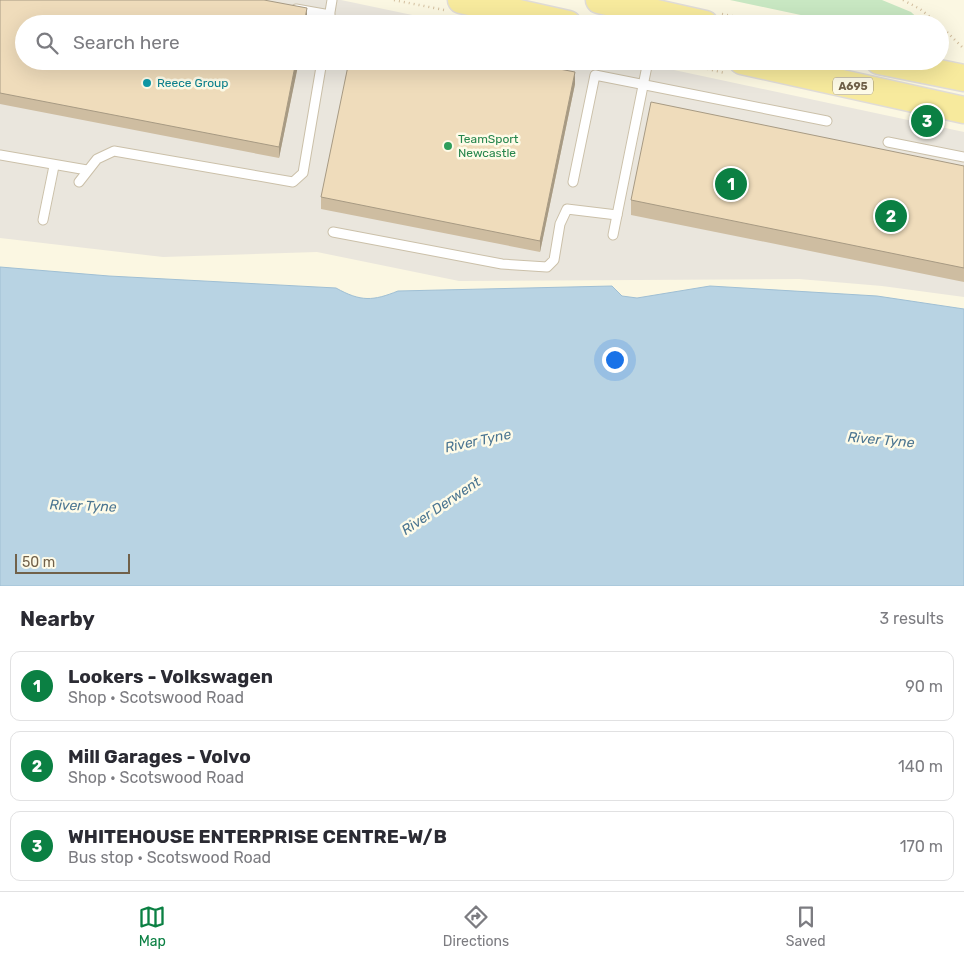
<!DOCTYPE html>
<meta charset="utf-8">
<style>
:root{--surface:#fff;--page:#f7f7f7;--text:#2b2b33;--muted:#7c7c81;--line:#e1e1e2;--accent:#0b8043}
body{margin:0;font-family:Rubik,sans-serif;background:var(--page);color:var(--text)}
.scale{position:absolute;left:15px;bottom:12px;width:115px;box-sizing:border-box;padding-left:5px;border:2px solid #71614a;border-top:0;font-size:14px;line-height:18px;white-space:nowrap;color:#71614a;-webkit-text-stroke:4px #fefbe8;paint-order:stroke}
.you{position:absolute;left:614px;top:359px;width:18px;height:18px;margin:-12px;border:4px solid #fff;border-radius:50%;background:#1a73e8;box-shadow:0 0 0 8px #1a73e833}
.badge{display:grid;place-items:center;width:32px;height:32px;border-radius:50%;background:var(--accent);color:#fff;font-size:16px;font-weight:700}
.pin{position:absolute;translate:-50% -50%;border:2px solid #fff;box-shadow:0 1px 5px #0006}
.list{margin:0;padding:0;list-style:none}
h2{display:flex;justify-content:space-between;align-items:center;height:65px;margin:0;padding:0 20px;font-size:21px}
h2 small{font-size:16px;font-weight:400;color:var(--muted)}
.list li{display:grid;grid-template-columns:32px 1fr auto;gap:15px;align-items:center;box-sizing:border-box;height:70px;margin:0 10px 10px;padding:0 10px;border:1px solid var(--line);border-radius:10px}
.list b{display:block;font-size:19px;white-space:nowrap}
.list p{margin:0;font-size:16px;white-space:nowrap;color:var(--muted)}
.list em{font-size:16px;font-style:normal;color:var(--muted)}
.icon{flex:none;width:28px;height:28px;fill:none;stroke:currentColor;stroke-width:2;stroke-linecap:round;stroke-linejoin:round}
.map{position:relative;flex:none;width:964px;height:586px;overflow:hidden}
.search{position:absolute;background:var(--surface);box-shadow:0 5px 20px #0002;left:15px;right:15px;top:15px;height:55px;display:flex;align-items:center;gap:12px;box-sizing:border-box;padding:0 18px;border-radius:28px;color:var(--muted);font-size:19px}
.sheet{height:305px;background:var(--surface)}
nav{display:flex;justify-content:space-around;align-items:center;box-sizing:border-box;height:70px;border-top:1px solid var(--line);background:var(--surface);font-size:14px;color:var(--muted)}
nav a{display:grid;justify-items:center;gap:2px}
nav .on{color:var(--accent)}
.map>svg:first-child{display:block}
</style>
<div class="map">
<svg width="964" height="586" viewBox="0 0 964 586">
<rect width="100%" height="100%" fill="#fbf7e2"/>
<!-- industrial -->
<path fill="#eae6dd" d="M0,0H341L455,24H24V61H632L964,132V297L882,286L799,279L459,281L317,252L163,257L0,238Z"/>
<!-- green -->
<path fill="#c8e7c2" d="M730,0H882L911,12L924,24H843Z"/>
<!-- water -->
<path fill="#b8d3e3" stroke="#9fbfd4" d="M0,267L109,276L336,288C361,302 373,301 398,291L612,286L622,296L637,298L710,286L877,296L964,309V586H0Z"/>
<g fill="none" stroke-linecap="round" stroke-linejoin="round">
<!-- lane casing -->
<g stroke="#cbc0a9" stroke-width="11">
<g id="lane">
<path d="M296,9L330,15"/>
<path d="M328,24L332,0"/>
<path d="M888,142L964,157"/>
<path d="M0,155L87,170"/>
<path d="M79,182L97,159L114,151L293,182L303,173L322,61"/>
<path d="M573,182L595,75L827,121"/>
<path d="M43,220L54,166"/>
<path d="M333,232L502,264L547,267L554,260L560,224L567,209L617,215"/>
<path d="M613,235L648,61"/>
</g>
</g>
<!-- primary casing -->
<g stroke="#e0dcd7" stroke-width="29">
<g id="primary">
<path d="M461,0L568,24"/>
<path d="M599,0L705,24"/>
<path d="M742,61L964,110"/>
<path d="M879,61L964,78"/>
</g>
</g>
<!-- path -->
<g stroke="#d3bf9f" stroke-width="2.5" stroke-dasharray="1 4" stroke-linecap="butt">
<path d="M394,0L444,10"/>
<path d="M903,0L920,9L939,24"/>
<path d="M722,14L769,24"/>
<path d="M735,24L736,17"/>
<path d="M940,25L964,49"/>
<path d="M673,61L725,73"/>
</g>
<!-- lane -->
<use href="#lane" stroke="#fff" stroke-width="9"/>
<!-- primary -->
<use href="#primary" stroke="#f7ea9d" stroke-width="26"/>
</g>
<!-- wall -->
<g fill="#cebda1">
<path d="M0,0L307,20L279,158L0,104Z"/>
<path d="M575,84L540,252L321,209V197Z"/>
<path d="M964,166V282L631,215V200Z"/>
</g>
<!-- shaded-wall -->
<g fill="#a79a83">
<path d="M307,8V20L306,24H304Z"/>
<path d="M296,61H299L279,158V147Z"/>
<path d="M575,72V84L540,252V241Z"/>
</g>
<!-- building -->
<g fill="#efdcbb" stroke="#a79a83">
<path d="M0,0H264L307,8L304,24H24V61H296L279,147L0,93Z"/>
<path d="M349,61H518L575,72L540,241L321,197Z"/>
<path d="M651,102L964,166V268L631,200Z"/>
</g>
<!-- markers -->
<circle fill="#0f9aa8" stroke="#fefbe8" stroke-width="2" cx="147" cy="83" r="5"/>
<circle fill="#2e9e5b" stroke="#fefbe8" stroke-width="2" cx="448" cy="146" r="5"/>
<g text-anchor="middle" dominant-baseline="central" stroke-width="5" stroke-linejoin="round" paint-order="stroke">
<!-- shield labels -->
<rect fill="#fefbe8" stroke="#9b8f79" stroke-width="1" x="833" y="77.5" width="40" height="17" rx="4"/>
<g font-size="11" font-weight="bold" fill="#71614a">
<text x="853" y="86">A695</text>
</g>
<!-- culture labels -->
<g font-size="12" fill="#0d838f" stroke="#fefbe8" text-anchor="start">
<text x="157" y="83">Reece Group</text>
</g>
<!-- leisure labels -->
<g font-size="12" fill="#27864d" stroke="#fefbe8" text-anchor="start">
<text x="458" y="139">TeamSport<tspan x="458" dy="14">Newcastle</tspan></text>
</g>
<!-- water labels -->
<g font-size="14" font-style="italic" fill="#4b7591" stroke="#fefbe8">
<text transform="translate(881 440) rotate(5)">River Tyne</text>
<text transform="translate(478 441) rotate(-12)">River Tyne</text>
<text transform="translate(83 506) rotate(2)">River Tyne</text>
<text transform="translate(441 506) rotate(-34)">River Derwent</text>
</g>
</g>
</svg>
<div class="scale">50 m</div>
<div class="you"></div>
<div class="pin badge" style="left:731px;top:184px">1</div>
<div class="pin badge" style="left:891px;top:216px">2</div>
<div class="pin badge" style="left:927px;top:121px">3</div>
<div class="search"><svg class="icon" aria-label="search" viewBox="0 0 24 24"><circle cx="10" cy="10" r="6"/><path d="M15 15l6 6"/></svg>Search here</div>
</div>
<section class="sheet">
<h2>Nearby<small>3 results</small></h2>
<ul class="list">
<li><span class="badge">1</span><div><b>Lookers - Volkswagen</b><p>Shop · Scotswood Road</p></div><em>90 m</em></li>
<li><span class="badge">2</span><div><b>Mill Garages - Volvo</b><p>Shop · Scotswood Road</p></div><em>140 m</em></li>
<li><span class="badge">3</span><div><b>WHITEHOUSE ENTERPRISE CENTRE-W/B</b><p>Bus stop · Scotswood Road</p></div><em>170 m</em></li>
</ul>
</section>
<nav>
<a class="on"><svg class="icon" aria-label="map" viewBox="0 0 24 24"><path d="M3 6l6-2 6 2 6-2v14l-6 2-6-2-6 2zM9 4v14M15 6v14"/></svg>Map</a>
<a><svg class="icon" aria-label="directions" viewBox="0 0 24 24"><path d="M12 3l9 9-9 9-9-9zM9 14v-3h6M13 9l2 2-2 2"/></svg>Directions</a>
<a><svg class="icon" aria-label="saved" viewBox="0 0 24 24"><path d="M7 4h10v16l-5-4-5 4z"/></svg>Saved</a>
</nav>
